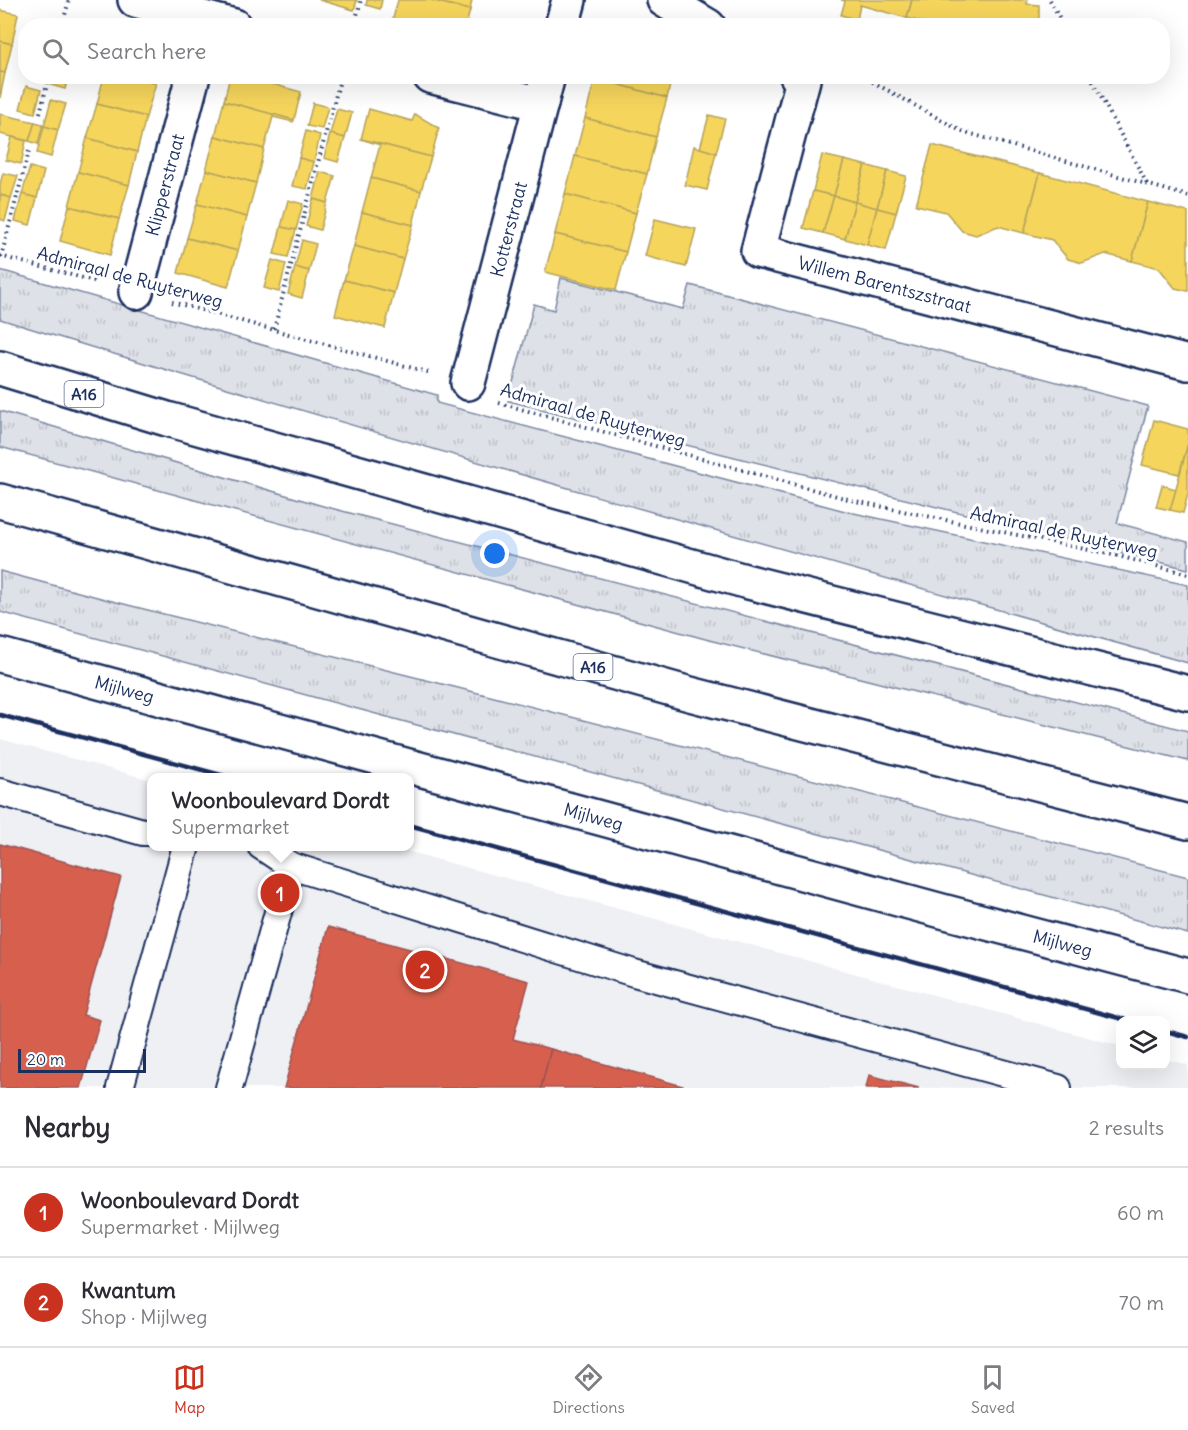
<!DOCTYPE html>
<meta charset="utf-8">
<style>
:root{--surface:#fff;--page:#f7f7f7;--text:#2b2b33;--muted:#7c7c81;--line:#e1e1e2;--accent:#c8321e}
body{margin:0;font-family:Delius,sans-serif;background:var(--page);color:var(--text)}
.controls{position:absolute;right:18px;bottom:18px;display:grid;overflow:hidden;border-radius:12px;box-shadow:0 6px 24px #0002}
.controls button{width:54px;height:54px;display:grid;place-items:center;padding:0;border:0;border-bottom:2px solid var(--line);background:var(--surface);color:var(--text);font:30px sans-serif}
.scale{position:absolute;left:18px;bottom:15px;width:128px;box-sizing:border-box;padding-left:6px;border:3px solid #1b2f5e;border-top:0;font-size:16px;line-height:21px;white-space:nowrap;color:#1b2f5e;-webkit-text-stroke:4px #fff;paint-order:stroke}
.you{position:absolute;left:495px;top:554px;width:21px;height:21px;margin:-15px;border:4px solid #fff;border-radius:50%;background:#1a73e8;box-shadow:0 0 0 9px #1a73e833}
.badge{display:grid;place-items:center;width:39px;height:39px;border-radius:50%;background:var(--accent);color:#fff;font-size:20px;font-weight:700}
.pin{position:absolute;translate:-50% -50%;border:3px solid #fff;box-shadow:0 2px 6px #0006}
.popup{position:absolute;left:147px;top:773px;width:267px;height:78px;box-sizing:border-box;display:grid;place-content:center;border-radius:12px;background:var(--surface);filter:drop-shadow(0 2px 4px #0005);font-size:20px;white-space:nowrap;color:var(--muted)}
.popup b{font-size:22px;color:var(--text)}
.popup::after{content:'';position:absolute;left:50%;top:100%;margin-left:-12px;border:12px solid transparent;border-top-color:var(--surface)}
.list{margin:0;padding:0;list-style:none}
h2{display:flex;justify-content:space-between;align-items:center;height:78px;margin:0;padding:0 24px;font-size:26px}
h2 small{font-size:20px;font-weight:400;color:var(--muted)}
.list li{display:grid;grid-template-columns:39px 1fr auto;gap:18px;align-items:center;box-sizing:border-box;height:90px;padding:0 24px;border-top:2px solid var(--line)}
.list b{display:block;font-size:22px;white-space:nowrap}
.list p{margin:0;font-size:20px;white-space:nowrap;color:var(--muted)}
.list em{font-size:20px;font-style:normal;color:var(--muted)}
.icon{flex:none;width:33px;height:33px;fill:none;stroke:currentColor;stroke-width:2;stroke-linecap:round;stroke-linejoin:round}
.map{position:relative;flex:none;width:1188px;height:1088px;overflow:hidden}
.search{position:absolute;background:var(--surface);box-shadow:0 6px 24px #0002;left:18px;right:18px;top:18px;height:66px;display:flex;align-items:center;gap:15px;box-sizing:border-box;padding:0 21px;border-radius:24px;color:var(--muted);font-size:22px}
.sheet{height:258px;background:var(--surface)}
nav{display:flex;justify-content:space-around;align-items:center;box-sizing:border-box;height:84px;border-top:2px solid var(--line);background:var(--surface);font-size:16px;color:var(--muted)}
nav a{display:grid;justify-items:center;gap:3px}
nav .on{color:var(--accent)}
.map>svg:first-child{display:block}
</style>
<div class="map">
<svg width="1188" height="1088" viewBox="0 0 1188 1088">
<defs>
<pattern id="grass-tufts" width="24" height="20" patternUnits="userSpaceOnUse" patternTransform="scale(1.5)"><rect width="24" height="20" fill="#dee1e7"/><path d="M3 7l-1-3M5 7V3M7 7l1-3M15 17l-1-3M17 17v-4M19 17l1-3" fill="none" stroke="#bec1c9"/></pattern>
</defs>
<rect width="100%" height="100%" fill="#fff"/>
<filter id="ink" filterUnits="userSpaceOnUse"><feTurbulence type="fractalNoise" baseFrequency=".0167" numOctaves="2"/><feDisplacementMap in="SourceGraphic" scale="12" xChannelSelector="R" yChannelSelector="G"/><feConvolveMatrix kernelMatrix="1 2 1 2 8 2 1 2 1" color-interpolation-filters="sRGB"/></filter>
<g filter="url(#ink)">
<!-- built -->
<path fill="#eff0f4" d="M0,739L151,780V846L392,847L1120,1046V1066H1166V1059L1188,1065V1088H0Z"/>
<!-- grass -->
<g fill="url(#grass-tufts)" stroke="#7c88a2" stroke-width="1.5">
<path d="M0,270L437,395V403L849,512L1188,585V663C791,552 394,441 0,319Z"/>
<path d="M561,278L683,309L690,285L1148,406L1117,523L1188,542V569L508,401L534,304L554,310Z"/>
<path d="M0,411L323,506L1188,731V761L709,640L0,447Z"/>
<path d="M0,571L112,601L494,697L1188,877V934L0,612Z"/>
</g>
<!-- homes -->
<g fill="#f6d55c" stroke="#b4a35d" stroke-width="1.5">
<path d="M319,0H357L354,10Z"/>
<path d="M367,0H382L380,9L366,5Z"/>
<path d="M398,0H431L470,10L466,26H406L392,22Z"/>
<path d="M431,0H472L470,10Z"/>
<path d="M841,0H912L907,18L860,5L857,20L841,15L845,1Z"/>
<path d="M912,0H1027V4L1039,5V26H935L907,18Z"/>
<path d="M0,10L18,14L12,44L0,41Z"/>
<path d="M0,41L12,44L5,73L0,72Z"/>
<path d="M0,72L5,73L0,98Z"/>
<path d="M54,76H69L65,89L51,85Z"/>
<path d="M104,76H130L156,83L146,117L97,104Z"/>
<path d="M130,76H157L156,83Z"/>
<path d="M230,76H259L258,80L301,92L294,120L224,101Z"/>
<path d="M596,76H672L667,98L595,78Z"/>
<path d="M595,78L667,98L656,137L585,118Z"/>
<path d="M26,86L41,90L35,113L20,109Z"/>
<path d="M51,100L66,104L58,130L44,126Z"/>
<path d="M224,101L294,120L293,122L273,117L264,149L215,136Z"/>
<path d="M313,103L328,107L322,129L307,126Z"/>
<path d="M97,104L146,117L137,152L87,138Z"/>
<path d="M337,109L352,113L345,138L330,134Z"/>
<path d="M369,109L412,121L415,114L439,128L431,157L361,139Z"/>
<path d="M0,114L35,122L29,141L0,134Z"/>
<path d="M709,115L725,119L716,153L700,148Z"/>
<path d="M585,118L656,137L647,174L575,156Z"/>
<path d="M35,122L43,124L38,144L29,141Z"/>
<path d="M44,126L58,130L51,157L37,153Z"/>
<path d="M306,131L320,135L314,162L299,158Z"/>
<path d="M330,134L345,138L338,162L324,158Z"/>
<path d="M215,136L264,149L256,183L206,170Z"/>
<path d="M12,137L26,141L21,164L6,160Z"/>
<path d="M87,138L137,152L129,185L78,172Z"/>
<path d="M361,139L431,157L421,191L371,178L380,145Z"/>
<path d="M932,145L1040,173L1024,233L998,226L976,235L962,231L946,212L916,205Z"/>
<path d="M694,146L716,153L707,190L685,185Z"/>
<path d="M822,155L844,160L834,196L813,191Z"/>
<path d="M575,156L647,174L636,213L565,194Z"/>
<path d="M299,158L314,162L307,189L292,186Z"/>
<path d="M844,160L865,165L855,202L834,196Z"/>
<path d="M865,165L887,171L877,208L855,202Z"/>
<path d="M30,167L44,171L37,198L22,194Z"/>
<path d="M206,170L256,183L247,217L197,204Z"/>
<path d="M887,171L906,176L896,213L877,208Z"/>
<path d="M78,172L129,185L119,219L69,206Z"/>
<path d="M320,172L335,176L327,203L313,199Z"/>
<path d="M3,173L18,176L11,198L0,195V184Z"/>
<path d="M1040,173L1148,202L1132,261L1105,254L1082,263L1068,259L1052,240L1024,233Z"/>
<path d="M371,178L421,191L413,225L362,212Z"/>
<path d="M813,191L834,196L823,233L803,228Z"/>
<path d="M22,194L37,198L30,225L15,221Z"/>
<path d="M565,194L636,213L626,252L555,234Z"/>
<path d="M0,195L11,198L5,221L0,219Z"/>
<path d="M834,196L855,202L845,239L823,233Z"/>
<path d="M313,199L327,203L320,230L306,226Z"/>
<path d="M288,200L303,204L296,230L281,227Z"/>
<path d="M855,202L877,208L867,245L845,239Z"/>
<path d="M1148,202L1188,212V291L1175,288L1159,268L1132,261Z"/>
<path d="M197,204L247,217L238,251L187,238Z"/>
<path d="M69,206L119,219L110,255L60,241Z"/>
<path d="M877,208L896,213L886,250L867,245Z"/>
<path d="M362,212L413,225L403,259L354,246Z"/>
<path d="M655,219L696,229L686,267L645,256Z"/>
<path d="M281,227L296,230L288,257L274,254Z"/>
<path d="M555,234L626,252L616,290L545,272Z"/>
<path d="M187,238L238,251L228,287L178,273Z"/>
<path d="M302,240L316,244L309,271L295,267Z"/>
<path d="M354,246L403,259L394,293L344,280Z"/>
<path d="M272,260L286,264L279,292L264,288Z"/>
<path d="M295,267L309,271L302,298L288,294Z"/>
<path d="M344,280L394,293L385,328L335,315Z"/>
<path d="M1154,420L1188,429V444L1179,474L1142,465Z"/>
<path d="M1188,444V494L1183,513L1170,510Z"/>
<path d="M1162,485L1176,489L1170,510L1156,507Z"/>
</g>
<!-- shops -->
<g fill="#d6604d" stroke="#9e5152" stroke-width="1.5">
<path d="M0,844L121,877L83,1015L100,1020L81,1088H0Z"/>
<path d="M328,927L529,981L513,1039L551,1049L541,1088H284Z"/>
<path d="M551,1049L683,1086V1088H541Z"/>
<path d="M869,1075L919,1088H866Z"/>
</g>
<g fill="none" stroke-linecap="round" stroke-linejoin="round">
<!-- service casing -->
<g stroke="#1b2f5e" stroke-width="30">
<g id="service">
<path d="M0,792L143,832H151"/>
<path d="M261,846L291,866L634,973L1058,1088"/>
<path d="M120,1088L186,846"/>
<path d="M229,1088L291,866"/>
</g>
</g>
<!-- minor casing -->
<g stroke="#1b2f5e" stroke-width="38">
<g id="minor">
<path d="M135,0L234,26"/>
<path d="M664,0L708,26"/>
<path d="M562,26L569,0"/>
<path d="M430,76L541,104"/>
<path id="s1" d="M797,76L803,80L758,251L1188,363"/>
<path id="s2" d="M136,292L193,76"/>
<path id="s3" d="M468,383L548,76"/>
</g>
</g>
<!-- secondary casing -->
<g stroke="#1b2f5e" stroke-width="38">
<g id="secondary">
<path id="s4" d="M0,655L942,911L1188,976"/>
</g>
</g>
<!-- motorway casing -->
<g stroke="#1b2f5e" stroke-width="38">
<g id="motorway">
<path d="M0,368L167,419L745,581L1188,693"/>
<path d="M0,501L690,694L1188,822"/>
</g>
</g>
<!-- path -->
<g stroke="#1b2f5e" stroke-width="4" stroke-dasharray="1.5 4.5" stroke-linecap="butt">
<path d="M1050,0L1064,26"/>
<path d="M62,26L69,0"/>
<path d="M354,26L361,0"/>
<path d="M862,76L961,131L1188,196"/>
<path d="M1090,76L1147,184"/>
<path d="M40,113L49,76"/>
<path d="M0,256L98,282"/>
<path d="M1,257L29,151"/>
<path d="M172,302L431,373"/>
<path d="M274,329L341,76"/>
<path d="M499,403L855,501L1118,556L1188,574"/>
</g>
<!-- service -->
<use href="#service" stroke="#fff" stroke-width="26"/>
<!-- minor -->
<use href="#minor" stroke="#fff" stroke-width="33"/>
<!-- secondary -->
<use href="#secondary" stroke="#fff" stroke-width="33"/>
<!-- motorway -->
<use href="#motorway" stroke="#fff" stroke-width="33"/>
<!-- rail -->
<g stroke="#1b2f5e" stroke-width="4.5">
<path d="M0,715L232,778"/>
<path d="M409,825L1126,1020"/>
<path d="M1166,1031L1188,1037"/>
</g>
</g>
</g>
<g text-anchor="middle" dominant-baseline="central" stroke-width="6" stroke-linejoin="round" paint-order="stroke">
<!-- shield labels -->
<g fill="#fff" stroke="#5f6d8e" stroke-width="1.5">
<rect x="64.5" y="381" width="39" height="26" rx="4.5"/>
<rect x="573.5" y="654" width="39" height="26" rx="4.5"/>
</g>
<g font-size="16" font-weight="bold" fill="#1b2f5e">
<text x="84" y="394">A16</text>
<text x="593" y="667">A16</text>
</g>
<!-- street labels -->
<g font-size="18" fill="#1b2f5e" stroke="#fff">
<text stroke="none"><textPath href="#s2" startOffset="111">Klipperstraat</textPath></text>
<text stroke="none"><textPath href="#s3" startOffset="159">Kotterstraat</textPath></text>
<text transform="translate(130 277) rotate(15)">Admiraal de Ruyterweg</text>
<text stroke="none"><textPath href="#s1" startOffset="315">Willem Barentszstraat</textPath></text>
<text transform="translate(593 415) rotate(16)">Admiraal de Ruyterweg</text>
<text transform="translate(1064 532) rotate(12)">Admiraal de Ruyterweg</text>
<text stroke="none"><textPath href="#s4" startOffset="129">Mijlweg</textPath></text>
<text stroke="none"><textPath href="#s4" startOffset="615">Mijlweg</textPath></text>
<text stroke="none"><textPath href="#s4" startOffset="1101">Mijlweg</textPath></text>
</g>
</g>
</svg>
<div class="controls">
<button><svg class="icon" aria-label="layers" viewBox="0 0 24 24"><path d="M12 4l9 5-9 5-9-5zM3 14l9 5 9-5"/></svg></button>
</div>
<div class="scale">20 m</div>
<div class="you"></div>
<div class="pin badge" style="left:280px;top:893px">1</div>
<div class="popup"><b>Woonboulevard Dordt</b>Supermarket</div>
<div class="pin badge" style="left:425px;top:970px">2</div>
<div class="search"><svg class="icon" aria-label="search" viewBox="0 0 24 24"><circle cx="10" cy="10" r="6"/><path d="M15 15l6 6"/></svg>Search here</div>
</div>
<section class="sheet">
<h2>Nearby<small>2 results</small></h2>
<ul class="list">
<li><span class="badge">1</span><div><b>Woonboulevard Dordt</b><p>Supermarket · Mijlweg</p></div><em>60 m</em></li>
<li><span class="badge">2</span><div><b>Kwantum</b><p>Shop · Mijlweg</p></div><em>70 m</em></li>
</ul>
</section>
<nav>
<a class="on"><svg class="icon" aria-label="map" viewBox="0 0 24 24"><path d="M3 6l6-2 6 2 6-2v14l-6 2-6-2-6 2zM9 4v14M15 6v14"/></svg>Map</a>
<a><svg class="icon" aria-label="directions" viewBox="0 0 24 24"><path d="M12 3l9 9-9 9-9-9zM9 14v-3h6M13 9l2 2-2 2"/></svg>Directions</a>
<a><svg class="icon" aria-label="saved" viewBox="0 0 24 24"><path d="M7 4h10v16l-5-4-5 4z"/></svg>Saved</a>
</nav>
